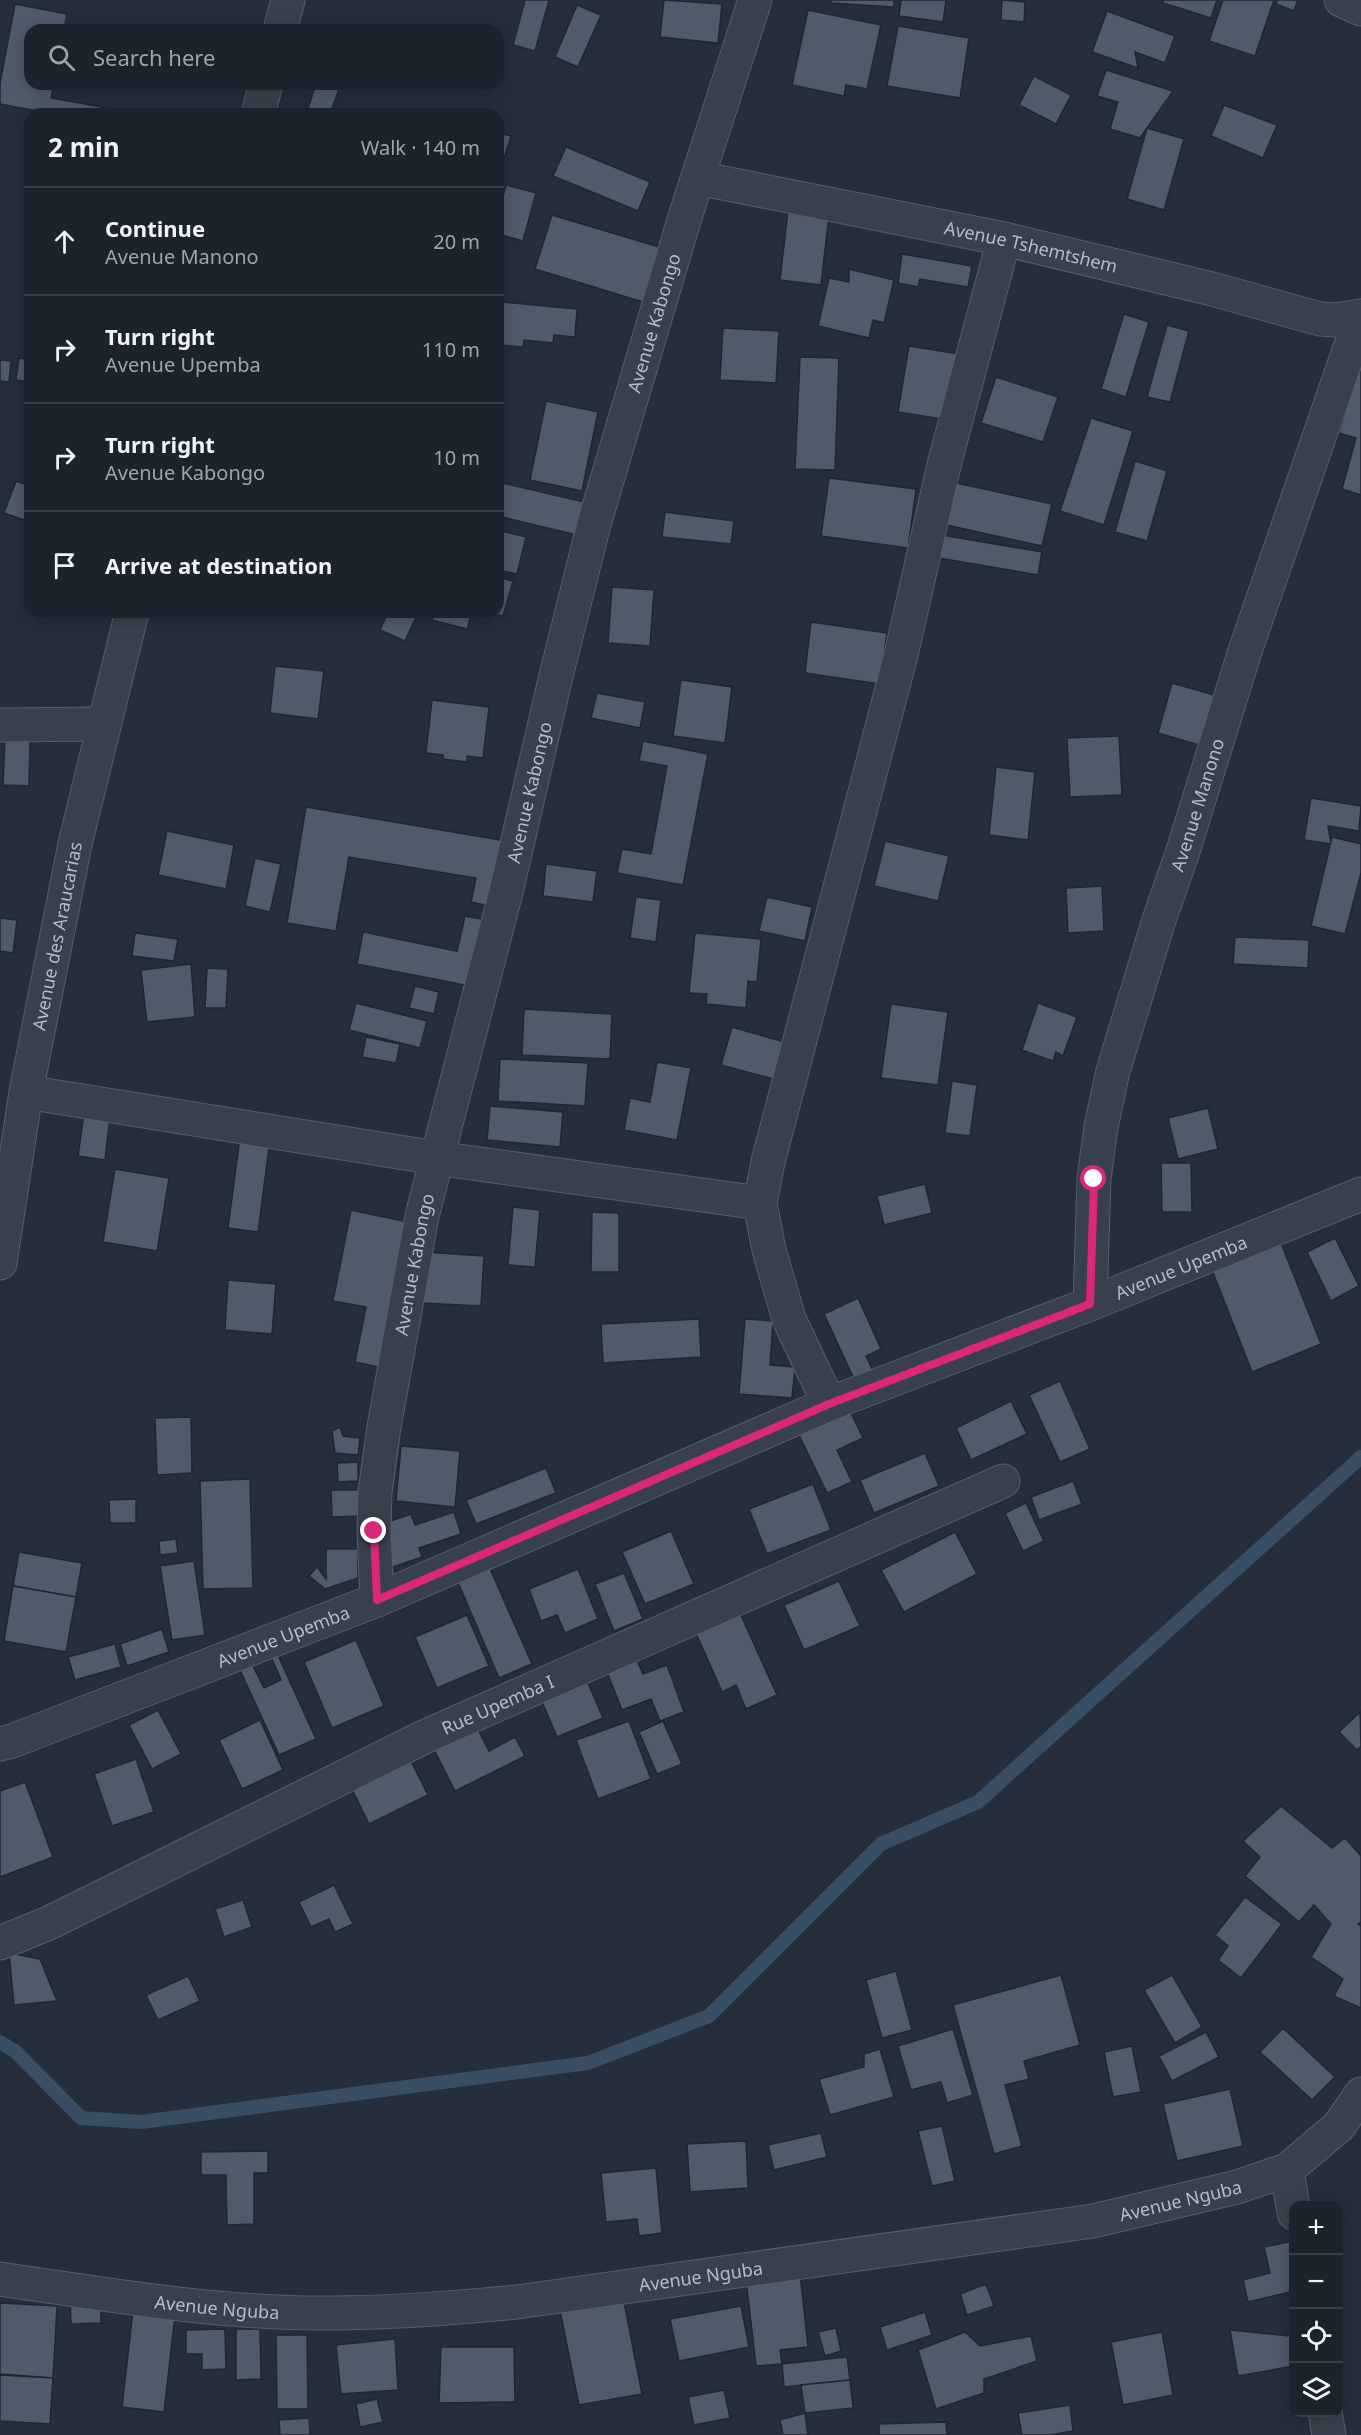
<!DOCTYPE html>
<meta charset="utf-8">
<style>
:root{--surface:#1b232c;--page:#282f38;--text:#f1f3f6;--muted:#a0a4a9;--line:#394048}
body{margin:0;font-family:"Noto Sans",sans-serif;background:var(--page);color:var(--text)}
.controls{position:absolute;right:18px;bottom:18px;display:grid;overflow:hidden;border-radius:12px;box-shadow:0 3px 15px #0003}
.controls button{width:54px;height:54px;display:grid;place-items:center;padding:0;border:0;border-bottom:2px solid var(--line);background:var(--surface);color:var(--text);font:30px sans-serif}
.stop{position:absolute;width:18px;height:18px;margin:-14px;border:4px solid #db2777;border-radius:50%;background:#fff}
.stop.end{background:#db2777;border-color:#fff;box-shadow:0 2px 6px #0008}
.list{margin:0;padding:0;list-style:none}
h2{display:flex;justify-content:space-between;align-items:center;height:78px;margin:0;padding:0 24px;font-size:26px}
h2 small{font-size:20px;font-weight:400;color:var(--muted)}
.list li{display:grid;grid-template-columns:39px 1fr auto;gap:18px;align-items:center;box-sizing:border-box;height:108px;padding:0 24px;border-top:2px solid var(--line)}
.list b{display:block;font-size:22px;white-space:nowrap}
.list p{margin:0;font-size:20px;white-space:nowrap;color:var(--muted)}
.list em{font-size:20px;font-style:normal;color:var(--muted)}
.icon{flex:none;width:33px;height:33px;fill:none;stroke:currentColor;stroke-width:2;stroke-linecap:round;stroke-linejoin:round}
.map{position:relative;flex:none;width:1361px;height:2435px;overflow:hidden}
.search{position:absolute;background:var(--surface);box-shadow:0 3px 15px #0003;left:24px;top:24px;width:480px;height:66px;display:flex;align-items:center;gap:15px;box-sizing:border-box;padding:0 21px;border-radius:18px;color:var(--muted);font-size:22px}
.panel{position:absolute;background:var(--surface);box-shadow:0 3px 15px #0003;left:24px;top:108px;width:480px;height:510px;border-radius:18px}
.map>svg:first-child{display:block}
</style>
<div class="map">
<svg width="1361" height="2435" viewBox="0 0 1361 2435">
<rect width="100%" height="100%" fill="#242f3b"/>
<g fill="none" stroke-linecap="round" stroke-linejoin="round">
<!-- stream -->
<path stroke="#3a4e63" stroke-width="14" d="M0,2042L16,2052L81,2118L141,2122L588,2063L709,2016L881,1844L978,1802L1361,1457"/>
</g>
<!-- building -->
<g fill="#4f5b69" stroke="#1f2832" stroke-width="1.5">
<path d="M525,0H549L535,51L513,45Z"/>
<path d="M664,0L722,4L718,43L660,37Z"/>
<path d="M831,0H894V7L831,3Z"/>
<path d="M901,0H946L943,22L899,16Z"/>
<path d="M1002,0L1025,2L1024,22L1001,20Z"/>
<path d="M1163,0H1217L1211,18L1163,3Z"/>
<path d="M1223,0H1274L1255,56L1209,41Z"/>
<path d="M1277,0H1298L1294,11L1276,4Z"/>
<path d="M15,4L67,14L64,30H30V84H54L51,98L140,114H54L0,104V83Z"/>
<path d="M577,5L601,15L578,67L555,57Z"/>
<path d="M808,10L881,25L867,89L846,85L844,96L792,85Z"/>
<path d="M1107,11L1175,36L1165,63L1135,52L1138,68L1092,52Z"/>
<path d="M898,26L969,38L960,98L887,86Z"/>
<path d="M1106,70L1173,91L1140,138L1110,129L1118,102L1097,96Z"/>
<path d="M1034,76L1071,95L1056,124L1019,105Z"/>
<path d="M316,84L339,89L330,114H306Z"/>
<path d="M1224,105L1277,125L1263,158L1211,136Z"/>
<path d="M1147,128L1184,139L1164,210L1127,199Z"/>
<path d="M498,133L511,136L498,178Z"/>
<path d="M566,147L650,182L638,211L553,176Z"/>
<path d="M506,185L536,193L523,241L498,234V215Z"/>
<path d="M788,210L829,215L821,285L780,280Z"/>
<path d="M552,215L659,247L643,302L535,269Z"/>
<path d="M902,254L972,266L968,287L920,279L918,287L898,283Z"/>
<path d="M849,269L894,280L884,323L873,320L869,338L818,326L829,278L849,282Z"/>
<path d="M503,302L577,309L575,337L554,335L553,343L524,340L523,347L498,345Z"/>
<path d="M1124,314L1149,322L1126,397L1101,389Z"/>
<path d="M1167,325L1189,331L1170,402L1147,397Z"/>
<path d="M723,328L779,331L776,383L720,380Z"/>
<path d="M909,346L959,354L948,420L898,412Z"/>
<path d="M1361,356V495L1342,489L1356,438L1339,433Z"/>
<path d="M800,357L839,358L835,470L795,469Z"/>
<path d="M19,358L30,360V382L16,380Z"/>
<path d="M0,360L11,361L9,382L0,381Z"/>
<path d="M996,377L1058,397L1043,442L981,423Z"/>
<path d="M546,401L598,412L582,491L530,480Z"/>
<path d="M1091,418L1133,431L1104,525L1060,511Z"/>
<path d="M1135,461L1167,471L1147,541L1115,532Z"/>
<path d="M829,478L916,489L908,548L821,536Z"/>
<path d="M16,481L30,486V522L4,513Z"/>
<path d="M498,482L584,502L577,535L498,516L500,504L498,503Z"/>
<path d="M952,482L1052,504L1042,546L942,524Z"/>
<path d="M665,512L734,521L731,544L662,537Z"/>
<path d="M498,530L526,537L517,574L498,570Z"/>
<path d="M942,535L1042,552L1038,575L939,558Z"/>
<path d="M498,577L513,581L503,616L488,612H498Z"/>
<path d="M612,587L654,590L650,646L608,643Z"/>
<path d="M388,612H406L416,617L405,641L380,630Z"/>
<path d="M434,612H472L467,629L432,620Z"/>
<path d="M811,622L887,633L880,684L805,673Z"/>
<path d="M275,666L324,671L318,719L270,713Z"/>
<path d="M681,680L732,687L725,743L673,736Z"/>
<path d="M1172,683L1214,695L1199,745L1158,733Z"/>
<path d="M597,693L645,702L640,728L591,718Z"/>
<path d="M432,700L489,707L483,758L467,756V762L443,759V755L426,753Z"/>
<path d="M1119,736L1122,795L1070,797L1067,738Z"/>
<path d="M5,739L30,740L29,786L3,785Z"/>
<path d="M643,741L708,754L683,885L617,873L622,849L651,854L667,766L639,761Z"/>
<path d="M996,767L1035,772L1028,840L989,835Z"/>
<path d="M1311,798L1361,806L1359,831L1328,826L1331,844L1304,840Z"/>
<path d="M306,807L506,841L494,907L471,902L476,878L349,857L336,931L287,923Z"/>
<path d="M167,831L234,845L226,889L158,875Z"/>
<path d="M1332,837L1361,844V873L1345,934L1311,926Z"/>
<path d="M885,841L949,856L938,901L874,886Z"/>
<path d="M255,858L281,864L270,912L245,906Z"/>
<path d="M546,864L597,871L593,902L543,896Z"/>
<path d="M1102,886L1104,931L1068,933L1066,888Z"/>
<path d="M636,897L661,900L656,942L630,938Z"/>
<path d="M767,897L812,907L805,941L759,931Z"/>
<path d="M465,916L493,921L480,988L357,964L363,932L457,951Z"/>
<path d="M0,918L17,920L13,953L0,951Z"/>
<path d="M135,933L178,939L174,961L132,956Z"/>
<path d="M695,933L761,939L757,982L748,981L746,1008L706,1004L707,994L689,993Z"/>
<path d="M1235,937L1309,940L1308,968L1233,964Z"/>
<path d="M191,964L195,1017L147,1022L141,970Z"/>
<path d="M207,968L228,969L226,1008H205Z"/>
<path d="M415,986L439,992L434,1014L409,1008Z"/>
<path d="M356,1003L427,1021L420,1048L349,1030Z"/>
<path d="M1038,1003L1077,1017L1063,1056L1056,1052L1053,1061L1022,1050Z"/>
<path d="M891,1004L948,1012L938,1085L881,1078Z"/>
<path d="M524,1009L612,1014L610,1059L522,1055Z"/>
<path d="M732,1027L791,1044L781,1081L721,1065Z"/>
<path d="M366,1037L400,1044L396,1063L362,1057Z"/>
<path d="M500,1059L588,1063L585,1106L498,1101Z"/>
<path d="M657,1062L691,1068L677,1140L624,1130L630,1098L650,1102Z"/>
<path d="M952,1081L977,1085L970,1136L945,1133Z"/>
<path d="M490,1106L563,1112L560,1147L487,1140Z"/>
<path d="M1208,1108L1218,1149L1178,1159L1168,1118Z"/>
<path d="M84,1114L110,1118L105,1160L78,1156Z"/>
<path d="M240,1137L270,1140L258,1232L228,1228Z"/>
<path d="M1161,1163H1191L1192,1212H1162Z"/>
<path d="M115,1169L169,1178L157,1251L103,1242Z"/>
<path d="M925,1184L932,1213L884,1225L877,1196Z"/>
<path d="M513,1207L540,1210L535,1267L508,1265Z"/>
<path d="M351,1210L412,1223L383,1368L355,1362L366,1307L333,1301Z"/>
<path d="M592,1212L619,1213V1272H591Z"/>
<path d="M1335,1238L1359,1286L1331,1301L1307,1252Z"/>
<path d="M1281,1243L1321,1344L1252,1372L1212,1270Z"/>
<path d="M424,1252L484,1256L481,1306L421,1303Z"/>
<path d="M228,1280L276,1284L272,1334L225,1330Z"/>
<path d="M858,1298L881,1349L866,1356L873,1371L854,1379L824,1314Z"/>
<path d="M699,1319L701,1357L603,1363L601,1324Z"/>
<path d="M745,1319L773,1321L770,1365L795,1367L792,1398L739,1394Z"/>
<path d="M1060,1381L1090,1449L1060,1462L1029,1395Z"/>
<path d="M1011,1401L1027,1434L971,1460L956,1428Z"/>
<path d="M849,1409L863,1438L837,1450L852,1482L827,1493L798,1433Z"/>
<path d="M191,1417L192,1473L157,1475L155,1418Z"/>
<path d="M340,1427L343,1436L360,1438L358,1455L335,1453L332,1431Z"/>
<path d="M401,1446L460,1451L455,1507L396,1501Z"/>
<path d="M925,1453L939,1486L874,1513L860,1480Z"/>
<path d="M358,1462V1481L338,1482L337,1463Z"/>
<path d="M546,1468L556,1493L476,1524L466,1500Z"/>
<path d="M250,1479L253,1588L203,1589L200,1481Z"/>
<path d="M1073,1481L1082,1504L1039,1520L1031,1497Z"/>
<path d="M813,1484L831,1530L767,1554L749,1509Z"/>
<path d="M331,1490H362L363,1516L332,1517Z"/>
<path d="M136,1499V1523H110L109,1500Z"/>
<path d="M1026,1503L1044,1541L1023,1551L1005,1513Z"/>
<path d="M454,1512L461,1534L419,1548L422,1557L393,1567L379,1525L411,1514L415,1525Z"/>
<path d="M671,1531L694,1584L645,1604L622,1552Z"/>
<path d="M955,1532L977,1574L904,1612L881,1570Z"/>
<path d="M176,1539L178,1553L160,1555L159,1541Z"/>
<path d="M326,1549H358V1578L325,1589L309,1576L317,1567L326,1579Z"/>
<path d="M19,1552L82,1563L76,1597L13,1586Z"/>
<path d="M484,1555L532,1664L499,1678L457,1580Z"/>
<path d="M194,1561L205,1635L172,1640L160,1566Z"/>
<path d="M578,1569L598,1619L565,1633L557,1615L541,1621L529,1589Z"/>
<path d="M624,1573L643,1619L614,1631L595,1584Z"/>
<path d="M839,1581L860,1626L804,1650L784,1605Z"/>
<path d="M13,1586L76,1597L66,1652L4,1641Z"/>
<path d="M739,1611L777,1695L746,1709L736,1685L722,1692L695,1631Z"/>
<path d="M467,1615L489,1666L437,1688L415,1637Z"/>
<path d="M162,1629L169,1652L127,1666L120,1644Z"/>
<path d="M356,1640L384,1706L332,1728L304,1662Z"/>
<path d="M115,1644L121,1667L75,1680L68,1657Z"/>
<path d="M276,1651L316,1739L279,1755L239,1668L251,1662L264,1688L281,1680L272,1659L263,1663L261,1659Z"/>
<path d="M633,1651L643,1674L667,1665L684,1712L660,1721L651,1699L622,1710L603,1662Z"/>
<path d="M583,1671L603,1718L557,1737L537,1690Z"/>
<path d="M158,1710L181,1754L152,1769L129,1725Z"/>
<path d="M1360,1712L1361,1746L1357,1750L1339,1732Z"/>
<path d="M472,1718L489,1751L515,1737L525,1756L455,1791L429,1740Z"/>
<path d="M260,1720L283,1770L242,1789L219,1740Z"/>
<path d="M629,1721L651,1779L598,1799L576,1740Z"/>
<path d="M663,1721L682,1764L657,1774L639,1732Z"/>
<path d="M405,1749L428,1795L369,1824L346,1777Z"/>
<path d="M136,1759L154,1812L112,1826L94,1774Z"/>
<path d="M25,1782L53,1857L0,1877V1791Z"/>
<path d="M1281,1806L1332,1848L1345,1838L1361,1856V1922L1358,1924L1361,1926V2008L1334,1996L1343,1979L1311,1957L1331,1924L1314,1905L1299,1922L1245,1876L1260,1857L1243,1841Z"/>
<path d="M334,1885L353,1924L335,1932L329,1919L311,1927L299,1902Z"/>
<path d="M1245,1897L1282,1924L1241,1978L1218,1960L1228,1946L1215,1935Z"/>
<path d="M243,1900L252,1927L224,1937L215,1909Z"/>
<path d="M9,1953L40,1959L57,2001L14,2005Z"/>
<path d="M896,1971L912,2030L882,2038L866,1980Z"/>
<path d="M1061,1975L1080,2045L1024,2061L1029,2079L1005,2085L1022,2146L994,2154L953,2005Z"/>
<path d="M1172,1975L1202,2027L1175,2043L1144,1990Z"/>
<path d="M188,1976L200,2001L158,2020L146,1995Z"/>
<path d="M1283,2028L1335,2077L1312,2100L1260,2052Z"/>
<path d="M953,2029L973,2095L947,2103L941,2082L911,2090L898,2046Z"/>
<path d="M1206,2032L1219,2057L1172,2081L1159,2056Z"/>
<path d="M1132,2046L1141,2092L1113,2097L1104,2052Z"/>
<path d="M880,2049L894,2097L830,2115L819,2079L864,2067V2054Z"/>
<path d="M1230,2089L1243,2146L1177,2161L1163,2104Z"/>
<path d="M942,2126L955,2181L932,2186L918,2131Z"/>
<path d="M821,2133L827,2157L774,2170L768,2145Z"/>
<path d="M746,2141L748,2188L690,2192L687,2144Z"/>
<path d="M268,2151V2173H254V2224L227,2225L226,2175H201V2152Z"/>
<path d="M656,2168L662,2233L639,2236L637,2219L606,2222L601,2173Z"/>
<path d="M1293,2241L1294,2291L1248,2302L1243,2280L1270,2273L1264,2247Z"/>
<path d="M800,2273L808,2347L780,2350L782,2364L756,2366L746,2279Z"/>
<path d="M986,2284L994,2306L967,2315L960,2294Z"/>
<path d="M101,2300V2323L71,2324L70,2301Z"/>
<path d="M624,2302L642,2394L579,2405L560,2310Z"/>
<path d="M0,2303L57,2306L53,2378L0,2374Z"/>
<path d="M741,2306L749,2347L679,2361L670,2319Z"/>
<path d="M133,2311L175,2316L164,2412L122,2407Z"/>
<path d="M925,2312L932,2335L887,2350L880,2327Z"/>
<path d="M836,2328L841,2351L825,2356L818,2332Z"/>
<path d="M225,2329L226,2369L202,2370V2354H186V2330Z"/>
<path d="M236,2329H260L261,2379L236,2380Z"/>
<path d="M1230,2330L1290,2336L1294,2366L1238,2376Z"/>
<path d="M965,2332L980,2346L1031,2336L1037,2361L984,2379V2393L936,2409L918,2350Z"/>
<path d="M1162,2332L1173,2395L1123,2405L1111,2342Z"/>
<path d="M276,2335H307L308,2409H277Z"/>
<path d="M395,2339L398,2390L341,2394L336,2345Z"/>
<path d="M441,2347H514L515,2402L439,2403Z"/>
<path d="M847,2357L850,2380L784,2387L782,2364Z"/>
<path d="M0,2375L53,2378L50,2424L0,2421Z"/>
<path d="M850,2380L853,2408L805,2413L801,2385Z"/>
<path d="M724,2390L730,2418L694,2425L688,2397Z"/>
<path d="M377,2399L383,2422L360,2427L356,2404Z"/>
<path d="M1070,2405L1073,2431L1050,2435H1022L1018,2413Z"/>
<path d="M805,2413L808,2435H783L780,2420Z"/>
<path d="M309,2418L310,2435H280L279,2420Z"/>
<path d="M946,2422L947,2435H879V2424Z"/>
</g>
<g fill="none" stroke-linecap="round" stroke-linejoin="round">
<!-- minor casing -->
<g stroke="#565f69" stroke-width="35">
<g id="minor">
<path d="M1341,0L1361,9"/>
<path d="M280,30L288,0"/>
<path d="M258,114L266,84"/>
<path id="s1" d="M698,178L1004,239L1212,289L1320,319L1335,320L1361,316"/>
<path d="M0,725L104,724"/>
<path d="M26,1092L436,1158L760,1203"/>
<path id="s2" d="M0,1263L26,1092L75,844L132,612"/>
<path id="s3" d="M1090,1304L1094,1179L1101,1127L1113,1071L1159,920L1183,851L1245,651L1361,316"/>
<path d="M829,1404L789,1319L769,1250L760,1203L768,1162L901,655L944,465L1004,239"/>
<path id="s4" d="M377,1600L374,1531L375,1492L384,1427L422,1216L506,892L555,680L594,524L685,217L755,0"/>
<path id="s5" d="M0,1744L12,1741L377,1600L829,1404L1090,1304L1361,1194"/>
<path id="s6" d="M0,1943L49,1923L424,1737L1003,1481"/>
<path d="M1287,2170L1294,2213"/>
<path id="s7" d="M0,2279C109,2295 220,2314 331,2313C393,2313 455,2308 517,2302L1093,2221L1237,2187L1287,2170L1339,2126L1361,2094"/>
<path d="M1325,2412L1329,2435"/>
</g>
</g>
<!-- minor -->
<use href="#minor" stroke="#38414b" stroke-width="33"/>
</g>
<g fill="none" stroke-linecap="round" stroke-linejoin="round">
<!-- route -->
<path stroke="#db2777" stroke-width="8" d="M374,1531L377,1600L829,1404L1090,1304L1094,1179"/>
</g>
<g text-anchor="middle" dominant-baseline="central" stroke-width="4.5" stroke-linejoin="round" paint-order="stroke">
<!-- street labels -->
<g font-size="18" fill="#b3bcc7" stroke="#1d2630">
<text stroke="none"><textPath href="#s1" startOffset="340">Avenue Tshemtshem</textPath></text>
<text stroke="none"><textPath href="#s4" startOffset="1311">Avenue Kabongo</textPath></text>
<text stroke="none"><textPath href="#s4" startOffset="825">Avenue Kabongo</textPath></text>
<text stroke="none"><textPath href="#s3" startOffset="514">Avenue Manono</textPath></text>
<text stroke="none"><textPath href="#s2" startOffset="332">Avenue des Araucarias</textPath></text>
<text stroke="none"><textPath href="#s4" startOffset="339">Avenue Kabongo</textPath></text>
<text stroke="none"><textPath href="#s5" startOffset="1274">Avenue Upemba</textPath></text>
<text stroke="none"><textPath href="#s5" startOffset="303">Avenue Upemba</textPath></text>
<text stroke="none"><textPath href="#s6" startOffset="552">Rue Upemba I</textPath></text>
<text stroke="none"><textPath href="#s7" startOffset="1191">Avenue Nguba</textPath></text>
<text stroke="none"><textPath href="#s7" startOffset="705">Avenue Nguba</textPath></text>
<text stroke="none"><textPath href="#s7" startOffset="219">Avenue Nguba</textPath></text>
</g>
</g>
</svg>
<div class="controls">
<button>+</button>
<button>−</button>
<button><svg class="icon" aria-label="locate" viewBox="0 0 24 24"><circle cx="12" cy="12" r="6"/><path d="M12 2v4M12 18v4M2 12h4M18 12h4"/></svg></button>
<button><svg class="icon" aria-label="layers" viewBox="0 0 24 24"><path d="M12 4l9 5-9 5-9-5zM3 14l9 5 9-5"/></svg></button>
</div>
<div class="stop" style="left:1094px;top:1179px"></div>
<div class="stop end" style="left:374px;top:1531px"></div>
<div class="search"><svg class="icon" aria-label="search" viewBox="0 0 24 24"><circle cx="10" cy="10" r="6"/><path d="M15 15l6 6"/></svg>Search here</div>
<section class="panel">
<h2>2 min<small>Walk · 140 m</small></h2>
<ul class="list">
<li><svg class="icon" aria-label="ahead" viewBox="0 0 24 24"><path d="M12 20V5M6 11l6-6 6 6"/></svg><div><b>Continue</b><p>Avenue Manono</p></div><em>20 m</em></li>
<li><svg class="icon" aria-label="right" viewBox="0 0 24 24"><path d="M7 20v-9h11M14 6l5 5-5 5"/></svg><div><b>Turn right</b><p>Avenue Upemba</p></div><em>110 m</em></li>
<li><svg class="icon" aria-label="right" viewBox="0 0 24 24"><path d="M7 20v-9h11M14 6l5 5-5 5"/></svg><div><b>Turn right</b><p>Avenue Kabongo</p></div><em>10 m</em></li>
<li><svg class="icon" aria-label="arrive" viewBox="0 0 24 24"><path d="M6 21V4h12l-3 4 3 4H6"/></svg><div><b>Arrive at destination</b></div></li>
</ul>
</section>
</div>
